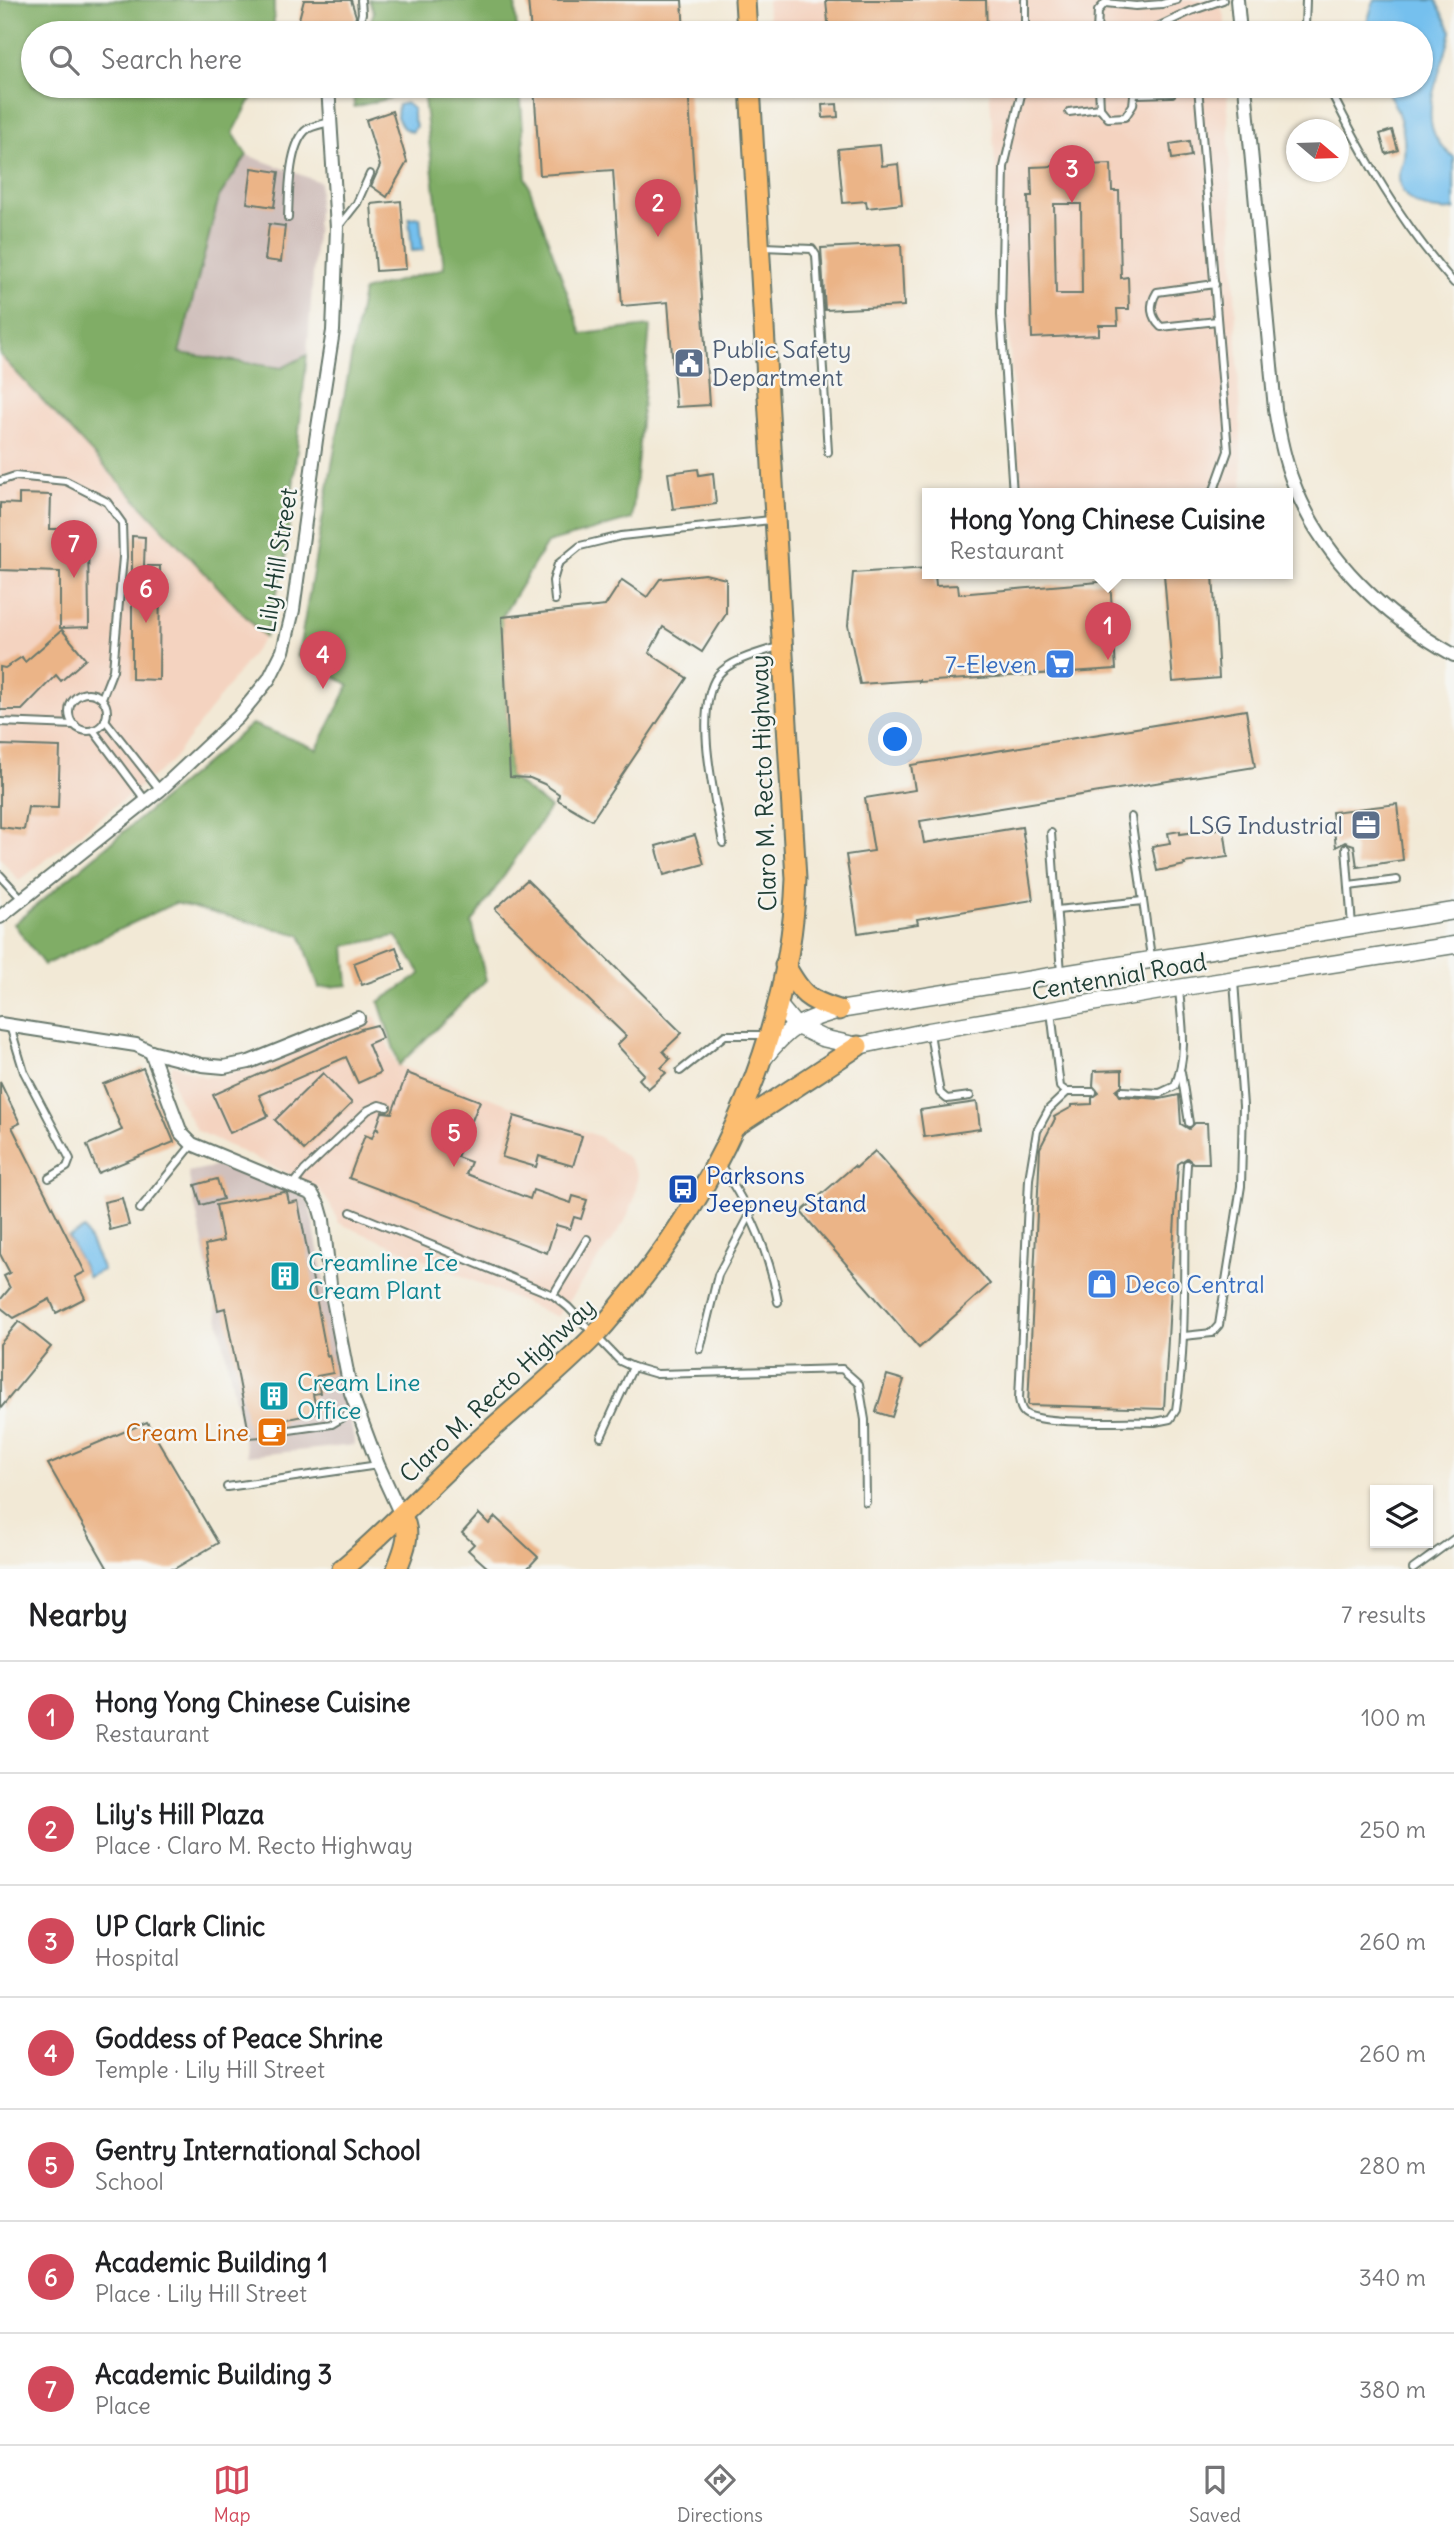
<!DOCTYPE html>
<meta charset="utf-8">
<style>
:root{--surface:#fff;--page:#f2f2f2;--text:#202124;--muted:#757577;--line:#e0e0e0;--accent:#d1495b}
body{margin:0;font-family:Delius,sans-serif;background:var(--page);color:var(--text)}
.controls{position:absolute;right:21px;bottom:21px;display:grid;overflow:hidden;border-radius:0px;box-shadow:0 2px 5px #0004}
.controls button{width:63px;height:63px;display:grid;place-items:center;padding:0;border:0;border-bottom:2px solid var(--line);background:var(--surface);color:var(--text);font:35px sans-serif}
.compass{position:absolute;left:1286px;top:119px;width:63px;height:63px;border-radius:50%;background:var(--surface);box-shadow:0 2px 5px #0004;rotate:109deg}
.you{position:absolute;left:896px;top:740px;width:24px;height:24px;margin:-18px;border:5px solid #fff;border-radius:50%;background:#1a73e8;box-shadow:0 0 0 10px #1a73e833}
.badge{display:grid;place-items:center;width:46px;height:46px;border-radius:50%;background:var(--accent);color:#fff;font-size:23px;font-weight:700}
.pin{position:absolute;translate:-50% -58px;filter:drop-shadow(0 2px 4px #0008)}
.pin::after{content:'';position:absolute;top:37px;width:24px;height:21px;background:inherit;clip-path:polygon(0 0,100% 0,50% 100%)}
.popup{position:absolute;left:922px;top:488px;width:371px;height:91px;box-sizing:border-box;display:grid;place-content:center;border-radius:0px;background:var(--surface);filter:drop-shadow(0 2px 5px #0005);font-size:23px;white-space:nowrap;color:var(--muted)}
.popup b{font-size:26px;color:var(--text)}
.popup::after{content:'';position:absolute;left:50%;top:100%;margin-left:-14px;border:14px solid transparent;border-top-color:var(--surface)}
.list{margin:0;padding:0;list-style:none}
h2{display:flex;justify-content:space-between;align-items:center;height:91px;margin:0;padding:0 28px;font-size:30px}
h2 small{font-size:23px;font-weight:400;color:var(--muted)}
.list li{display:grid;grid-template-columns:46px 1fr auto;gap:21px;align-items:center;box-sizing:border-box;height:112px;padding:0 28px;border-top:2px solid var(--line)}
.list b{display:block;font-size:26px;white-space:nowrap}
.list p{margin:0;font-size:23px;white-space:nowrap;color:var(--muted)}
.list em{font-size:23px;font-style:normal;color:var(--muted)}
.icon{flex:none;width:38px;height:38px;fill:none;stroke:currentColor;stroke-width:2;stroke-linecap:round;stroke-linejoin:round}
.map{position:relative;flex:none;width:1454px;height:1569px;overflow:hidden}
.search{position:absolute;background:var(--surface);box-shadow:0 2px 5px #0004;left:21px;right:21px;top:21px;height:77px;display:flex;align-items:center;gap:18px;box-sizing:border-box;padding:0 24px;border-radius:38px;color:var(--muted);font-size:26px}
.sheet{height:875px;background:var(--surface)}
nav{display:flex;justify-content:space-around;align-items:center;box-sizing:border-box;height:98px;border-top:2px solid var(--line);background:var(--surface);font-size:19px;color:var(--muted)}
nav a{display:grid;justify-items:center;gap:4px}
nav .on{color:var(--accent)}
.map>svg:first-child{display:block}
</style>
<div class="map">
<svg width="1454" height="1569" viewBox="0 0 1454 1569">
<rect width="100%" height="100%" fill="#f6f6f2"/>
<filter id="ink" filterUnits="userSpaceOnUse"><feTurbulence type="fractalNoise" baseFrequency=".0143" numOctaves="2"/><feDisplacementMap in="SourceGraphic" scale="14" xChannelSelector="R" yChannelSelector="G"/><feConvolveMatrix kernelMatrix="1 2 1 2 8 2 1 2 1" color-interpolation-filters="sRGB"/></filter>
<filter id="wash" filterUnits="userSpaceOnUse"><feTurbulence type="fractalNoise" baseFrequency=".00686" numOctaves="4" result="noise"/><feDisplacementMap in="SourceGraphic" scale="28" xChannelSelector="R" yChannelSelector="G"/><feGaussianBlur stdDeviation="1.57" result="paint"/><feColorMatrix in="noise" values="0 0 0 0 0 0 0 0 0 0 0 0 0 0 0 0 0 1.4 0 .05"/><feComposite in="paint" operator="in"/></filter>
<g filter="url(#wash)">
<rect width="100%" height="100%" fill="#f2e9d6"/>
<!-- built -->
<g fill="#f4d3c0">
<path d="M767,0H1219L1225,21V33H769Z"/>
<path d="M989,86H1227L1243,494H1021Z"/>
<path d="M0,356L265,637L170,763L19,881L0,858Z"/>
<path d="M375,1016L397,1065L598,1136L628,1158L638,1175L634,1200L624,1223L557,1317L339,1223L329,1203L318,1188L196,1130L176,1093L170,1071L173,1064L205,1077L226,1076Z"/>
</g>
<!-- industrial -->
<g fill="#d0c0bc">
<path d="M247,155L320,182L307,355L282,369L179,353L219,197Z"/>
<path d="M217,1166L282,1186L297,1193L309,1202L355,1445L247,1456L188,1172Z"/>
</g>
<!-- forest -->
<g fill="#80ad66" stroke="#50754d" stroke-width="2">
<path d="M0,0H274V33H33V86H258L233,133L247,155L219,197L179,353L282,368L307,355L285,562L265,637L0,355Z"/>
<path d="M369,0H515L517,33H366L374,12Z"/>
<path d="M353,86H520L526,178L582,334L650,326L632,519L547,543L502,617L510,777L550,808L472,923L486,980L399,1065L379,1002L421,974L396,936L345,946L348,985L319,988L301,935L175,903L44,965L14,924L252,724L317,749L349,685L298,656L363,291L444,268L423,90L354,107Z"/>
</g>
<!-- water -->
<g fill="#74c0ee" stroke="#4a7e91" stroke-width="2">
<path d="M1374,0H1436L1451,31C1444,73 1407,125 1454,157V210C1431,212 1402,206 1399,179C1398,171 1403,165 1404,158C1407,133 1398,105 1383,86H1421V33H1364Z"/>
<path d="M406,103L413,109V117L416,126L412,132L403,128L397,117L398,105Z"/>
<path d="M420,217L423,250L412,251L409,218Z"/>
<path d="M84,1229L103,1270L88,1277L68,1237Z"/>
</g>
<g id="blocks">
<!-- building -->
<g fill="#ebb487" fill-rule="evenodd">
<path d="M304,0H351L356,16L353,30L351,33H304L299,19Z"/>
<path d="M528,0H682L684,33H531Z"/>
<path d="M826,0H986L987,33H829Z"/>
<path d="M534,86H688L709,405L676,407L668,302L622,306L613,170L540,175Z"/>
<path d="M837,104L838,117L823,118L822,105Z"/>
<path d="M392,111L407,162L387,197L371,186L380,166L366,120Z"/>
<path d="M1392,130L1398,150L1386,154L1380,134Z"/>
<path d="M1189,141L1191,156L1172,159L1170,144Z"/>
<path d="M880,145L882,166L898,164L902,204L867,208L866,201L843,203L838,149Z"/>
<path d="M1111,164L1112,191H1119L1121,278L1128,277L1129,309H1117L1118,325H1099V335L1032,338L1028,196H1032L1031,167ZM1054,204H1081L1082,294H1056Z"/>
<path d="M252,168L279,172L274,207L247,203Z"/>
<path d="M401,201L406,269L376,271L371,204Z"/>
<path d="M269,224L285,226L281,262L265,260Z"/>
<path d="M901,244L904,306L825,310L821,248Z"/>
<path d="M698,469L699,475L713,473L716,504L673,509L668,473Z"/>
<path d="M19,494L51,495L50,529H88L89,627L60,628V572L0,570V503L19,504Z"/>
<path d="M132,536L145,537L144,566H160L159,680L132,679Z"/>
<path d="M928,568V574H935L936,586L958,585L959,594L1110,581L1116,669L919,682V680L860,684L848,625L853,573Z"/>
<path d="M705,574L726,579V614L702,652L663,627L649,653L687,678L592,820L558,800L559,794L544,784L530,778L510,777L502,617L605,606L622,580L647,597L660,579Z"/>
<path d="M1164,574H1213L1219,678L1173,682Z"/>
<path d="M62,630L86,659L61,681L56,675L22,710H0V667L5,668L22,657L25,662Z"/>
<path d="M1246,710L1255,767L920,821L924,843L1022,827L1033,900L917,919L918,924L858,933L846,855L874,851L865,798L915,790L911,765Z"/>
<path d="M0,745L60,747L58,808L28,807L24,830L0,827Z"/>
<path d="M1397,804L1403,860L1357,867L1354,845L1345,842L1336,847L1332,812Z"/>
<path d="M1224,828L1228,857L1184,863L1185,865L1157,871L1152,846L1170,843L1168,833L1180,831V834Z"/>
<path d="M695,835L704,864L664,875L656,846Z"/>
<path d="M527,880L682,1033L663,1051L670,1059L661,1068L666,1073L648,1089L639,1079L644,1074L617,1045L626,1036L495,909Z"/>
<path d="M396,947L404,970L362,985L354,963Z"/>
<path d="M377,1025L382,1038L368,1044L380,1073L358,1083L346,1057L259,1095L268,1116L230,1133L213,1095L361,1029Z"/>
<path d="M143,1068L174,1142L98,1173L87,1145L122,1130L103,1084Z"/>
<path d="M1122,1070V1085L1116,1090L1120,1096L1160,1099L1179,1095L1181,1124L1189,1129L1195,1123H1207L1209,1163H1193L1187,1158L1178,1164L1164,1409L1028,1405L1040,1148L1055,1119L1054,1117L1072,1107V1105L1092,1104V1098L1099,1093L1093,1086L1094,1071Z"/>
<path d="M323,1073L352,1103L304,1150L275,1120Z"/>
<path d="M407,1073L480,1101L457,1157L471,1162L466,1174L530,1199L533,1190L571,1203L573,1196L587,1200L581,1219L574,1217L570,1229L556,1225L547,1253L349,1178L365,1135L372,1138L376,1128L379,1131L377,1126L382,1112L392,1113Z"/>
<path d="M0,1082L20,1123L12,1127L85,1272L75,1277L85,1298L56,1313L50,1299L14,1318L0,1307V1300L10,1288L4,1276L10,1273L0,1254Z"/>
<path d="M977,1102L980,1129L924,1137L920,1110Z"/>
<path d="M514,1116L582,1136L573,1166L539,1156L536,1167L502,1157Z"/>
<path d="M875,1151L990,1284L919,1348L801,1212L854,1166L856,1168Z"/>
<path d="M217,1179L223,1199L201,1205L195,1185Z"/>
<path d="M284,1192L287,1193L289,1203L298,1201L327,1356L329,1355L333,1373L317,1376L320,1393L313,1394L317,1413L283,1420L282,1435L277,1440L268,1442L261,1437L250,1438L225,1308L218,1310L205,1245L223,1241L216,1205Z"/>
<path d="M122,1198L129,1225L110,1230L104,1202Z"/>
<path d="M19,1321L51,1347L0,1409V1344Z"/>
<path d="M887,1375L904,1380L892,1417L876,1412Z"/>
<path d="M147,1422L218,1543L174,1569H108L48,1464Z"/>
<path d="M479,1514L489,1524L495,1517L538,1557L527,1569H489L468,1550L474,1544L462,1533Z"/>
</g>
</g>
</g>
<g filter="url(#ink)">
<use href="#blocks" fill-opacity="0" stroke="#69796d" stroke-width="2"/>
<g fill="none" stroke-linecap="round" stroke-linejoin="round">
<!-- service casing -->
<g stroke="#69796d" stroke-width="10">
<g id="service">
<path d="M1306,0L1305,26L1308,33"/>
<path d="M358,33L362,13L361,0"/>
<path d="M1025,33V0"/>
<path d="M1097,33L1098,11L1105,3L1136,6L1162,4L1177,0"/>
<path d="M1145,33L1191,11L1223,0"/>
<path d="M1099,86L1100,108L1108,118L1125,117L1133,105L1135,86"/>
<path d="M1198,86L1228,451L1214,490L1209,494"/>
<path d="M1328,86C1363,156 1401,224 1454,283"/>
<path d="M1135,94L1172,93"/>
<path d="M1069,112L1100,108"/>
<path d="M288,218C289,195 288,149 305,131C310,126 323,124 330,122"/>
<path d="M339,226L357,203L370,174"/>
<path d="M763,247L812,249L816,255L828,452"/>
<path d="M1215,284L1157,292C1149,305 1150,316 1161,327L1217,321"/>
<path d="M0,481L15,476L66,481L107,502L122,523L123,557L113,670L102,698"/>
<path d="M1013,494L1001,315L1004,167L1023,86"/>
<path d="M555,600L553,581L558,564L580,546L621,536L771,520"/>
<circle cx="88" cy="712" r="19"/>
<path d="M105,720L160,790"/>
<path d="M0,722L75,725"/>
<path d="M93,730L146,801"/>
<path d="M1131,817L1151,957"/>
<path d="M1051,833L1061,973"/>
<path d="M723,843C716,803 692,710 718,675C731,659 763,652 781,646"/>
<path d="M1346,848L1352,926"/>
<path d="M0,875L22,899"/>
<path d="M1349,886L1397,880"/>
<path d="M1057,910L1143,901"/>
<path d="M1051,1011L1060,1087L1067,1092H1093"/>
<path d="M10,1026L24,1072L70,1159L67,1167L49,1178"/>
<path d="M930,1033L940,1093L947,1099L970,1096"/>
<path d="M680,1071L725,1035H766"/>
<path d="M1181,1072L1189,1123"/>
<path d="M1122,1091L1160,1093L1175,1086C1188,1054 1182,1023 1179,990"/>
<path d="M1067,1092L1049,1109L1037,1131L1029,1179L1019,1399C1020,1405 1021,1411 1026,1414C1043,1425 1130,1421 1155,1422L1170,1419L1176,1410C1189,1328 1181,1246 1187,1164"/>
<path d="M719,1163C749,1206 769,1251 778,1302"/>
<path d="M293,1185L304,1171L368,1110L379,1105L387,1107"/>
<path d="M140,1209L192,1145"/>
<path d="M351,1212L553,1295L568,1307L620,1361L633,1367L657,1374L842,1369L859,1384L865,1420L866,1502"/>
<path d="M553,1295L587,1239"/>
<path d="M1184,1336L1212,1333L1219,1325L1241,1186L1243,1106L1234,981"/>
<path d="M700,1349L718,1275L751,1213"/>
<path d="M289,1430L332,1424L355,1410"/>
<path d="M601,1437L633,1367"/>
<path d="M227,1487L378,1465"/>
<path d="M1413,1569L1454,1539"/>
</g>
</g>
<!-- minor casing -->
<g stroke="#69796d" stroke-width="16">
<g id="minor">
<path d="M1237,0L1240,33"/>
<path d="M1245,86L1275,409C1279,434 1284,459 1293,482C1321,557 1385,617 1454,655"/>
<path d="M0,917L160,790L238,717L269,679L283,651L293,610L316,440L333,331L337,228L328,86"/>
<path d="M0,1024L136,1045L151,1052L181,1133L192,1144L312,1194L319,1206L323,1220L330,1284L351,1393L378,1465L401,1515"/>
<path d="M151,1052L202,1065L224,1067L249,1062L358,1018"/>
</g>
</g>
<!-- tertiary casing -->
<g stroke="#69796d" stroke-width="19">
<g id="tertiary">
<path d="M777,1003L795,1025L822,1038L858,1046L929,1031L1178,988L1454,945"/>
<path d="M764,1058C789,1026 801,1021 839,1010L1454,911"/>
</g>
</g>
<!-- primary casing -->
<g stroke="#69796d" stroke-width="23">
<g id="primary">
<path d="M745,0L747,33"/>
<path d="M785,965C801,994 807,1000 839,1010"/>
<path d="M736,1126L858,1046"/>
<path d="M342,1569C386,1533 423,1491 465,1453C508,1413 554,1377 595,1335C607,1323 618,1308 629,1295C724,1179 790,1030 796,879L750,86"/>
<path d="M397,1569C404,1549 413,1534 401,1515"/>
</g>
</g>
<!-- service -->
<use href="#service" stroke="#fff" stroke-width="6"/>
<!-- minor -->
<use href="#minor" stroke="#fff" stroke-width="12"/>
<!-- tertiary -->
<use href="#tertiary" stroke="#fff" stroke-width="16"/>
<!-- primary -->
<use href="#primary" stroke="#fcbd6f" stroke-width="19"/>
</g>
</g>
<!-- icons -->
<defs>
<g id="civic-square" transform="scale(1.575)"><rect x="-9" y="-9" width="18" height="18" rx="4" fill="#5c6f8a" stroke="#f6f6f2"/><path d="M-.6-6.5H3V-4.5H.6V-3L4-1V1h2V6H-6V1h2V-1L-.6-3ZM-1.2 2.5V6h2.4V2.5Z" fill="#fff"/></g>
<g id="supermarket-square" transform="scale(1.575)"><rect x="-9" y="-9" width="18" height="18" rx="4" fill="#3f7fe0" stroke="#f6f6f2"/><path d="M-6-5.5h2.5l.6 2H6L4.5 2H-2.5L-4.4-4H-6ZM-1.5 3.2a1.3 1.3 0 1 0 .1 0ZM3 3.2a1.3 1.3 0 1 0 .1 0Z" fill="#fff"/></g>
<g id="office-square" transform="scale(1.575)"><rect x="-9" y="-9" width="18" height="18" rx="4" fill="#5c6f8a" stroke="#f6f6f2"/><path d="M-6-3h4V-5.5h4V-3h4V5H-6ZM-1-4.5V-3h2v-1.5ZM-6 0V1H6V0Z" fill="#fff"/></g>
<g id="bus-square" transform="scale(1.575)"><rect x="-9" y="-9" width="18" height="18" rx="4" fill="#1a4fb4" stroke="#f6f6f2"/><path d="M-5-6H5V4H4V6H2V4H-2V6H-4V4H-5ZM-3.5-4V0h7V-4ZM-3.5 1.2v1.5H-2V1.2ZM2 1.2v1.5H3.5V1.2Z" fill="#fff"/></g>
<g id="building-square" transform="scale(1.575)"><rect x="-9" y="-9" width="18" height="18" rx="4" fill="#0f9aa8" stroke="#f6f6f2"/><path d="M-4-6H4V6H1V3H-1V6H-4ZM-2.5-4.3h1.7v1.8h-1.7ZM.8-4.3h1.7v1.8H.8ZM-2.5-1h1.7V.8h-1.7ZM.8-1h1.7V.8H.8Z" fill="#fff"/></g>
<g id="shop-square" transform="scale(1.575)"><rect x="-9" y="-9" width="18" height="18" rx="4" fill="#3f7fe0" stroke="#f6f6f2"/><path d="M-5-2.5h2.3a2.7 3.5 0 0 1 5.4 0H5L5.5 6h-11ZM-1.5-2.5h3a1.5 2.3 0 0 0-3 0Z" fill="#fff"/></g>
<g id="cafe-square" transform="scale(1.575)"><rect x="-9" y="-9" width="18" height="18" rx="4" fill="#e8710a" stroke="#f6f6f2"/><path d="M-5.5-4.5H6V0H3Q3 3.5 0 3.5H-2.5Q-5.5 3.5-5.5 0ZM3-3.2v2h1.7v-2ZM-6 4.5H4V6H-6Z" fill="#fff"/></g>
</defs>
<g fill-rule="evenodd">
<use href="#civic-square" x="689" y="363"/>
<use href="#supermarket-square" x="1060" y="664"/>
<use href="#office-square" x="1366" y="825"/>
<use href="#bus-square" x="683" y="1189"/>
<use href="#building-square" x="285" y="1276"/>
<use href="#shop-square" x="1102" y="1284"/>
<use href="#building-square" x="274" y="1396"/>
<use href="#cafe-square" x="272" y="1432"/>
</g>
<g text-anchor="middle" dominant-baseline="central" stroke-width="5" stroke-linejoin="round" paint-order="stroke">
<!-- service labels -->
<g font-size="24" fill="#4e5e75" stroke="#f6f6f2" text-anchor="start">
<text x="712" y="349">Public Safety<tspan x="712" dy="28">Department</tspan></text>
<text x="1343" y="825" text-anchor="end">LSG Industrial</text>
</g>
<!-- street labels -->
<g font-size="24" fill="#1f3d34" stroke="#f6f6f2">
<text transform="translate(277 560) rotate(-81)">Lily Hill Street</text>
<text transform="translate(763 783) rotate(-92)">Claro M. Recto Highway</text>
<text transform="translate(1119 976) rotate(-10)">Centennial Road</text>
<text transform="translate(497 1390) rotate(-43)">Claro M. Recto Highway</text>
</g>
<!-- shop labels -->
<g font-size="24" fill="#366cbe" stroke="#f6f6f2" text-anchor="end">
<text x="1037" y="664">7-Eleven</text>
<text x="1125" y="1284" text-anchor="start">Deco Central</text>
</g>
<!-- transit labels -->
<g font-size="24" fill="#164399" stroke="#f6f6f2" text-anchor="start">
<text x="706" y="1175">Parksons<tspan x="706" dy="28">Jeepney Stand</tspan></text>
</g>
<!-- culture labels -->
<g font-size="24" fill="#0d838f" stroke="#f6f6f2" text-anchor="start">
<text x="308" y="1262">Creamline Ice<tspan x="308" dy="28">Cream Plant</tspan></text>
<text x="297" y="1382">Cream Line<tspan x="297" dy="28">Office</tspan></text>
</g>
<!-- food labels -->
<g font-size="24" fill="#c56008" stroke="#f6f6f2" text-anchor="end">
<text x="249" y="1432">Cream Line</text>
</g>
</g>
</svg>
<div class="controls">
<button><svg class="icon" aria-label="layers" viewBox="0 0 24 24"><path d="M12 4l9 5-9 5-9-5zM3 14l9 5 9-5"/></svg></button>
</div>
<svg class="compass" viewBox="-18 -18 36 36"><path d="M0-13l5 13h-10z" fill="#e53935"/><path d="M0 13l5-13h-10z" fill="#757577"/></svg>
<div class="you"></div>
<div class="pin badge" style="left:1108px;top:660px">1</div>
<div class="popup"><b>Hong Yong Chinese Cuisine</b>Restaurant</div>
<div class="pin badge" style="left:658px;top:237px">2</div>
<div class="pin badge" style="left:1072px;top:203px">3</div>
<div class="pin badge" style="left:323px;top:689px">4</div>
<div class="pin badge" style="left:454px;top:1167px">5</div>
<div class="pin badge" style="left:146px;top:623px">6</div>
<div class="pin badge" style="left:74px;top:578px">7</div>
<div class="search"><svg class="icon" aria-label="search" viewBox="0 0 24 24"><circle cx="10" cy="10" r="6"/><path d="M15 15l6 6"/></svg>Search here</div>
</div>
<section class="sheet">
<h2>Nearby<small>7 results</small></h2>
<ul class="list">
<li><span class="badge">1</span><div><b>Hong Yong Chinese Cuisine</b><p>Restaurant</p></div><em>100 m</em></li>
<li><span class="badge">2</span><div><b>Lily's Hill Plaza</b><p>Place · Claro M. Recto Highway</p></div><em>250 m</em></li>
<li><span class="badge">3</span><div><b>UP Clark Clinic</b><p>Hospital</p></div><em>260 m</em></li>
<li><span class="badge">4</span><div><b>Goddess of Peace Shrine</b><p>Temple · Lily Hill Street</p></div><em>260 m</em></li>
<li><span class="badge">5</span><div><b>Gentry International School</b><p>School</p></div><em>280 m</em></li>
<li><span class="badge">6</span><div><b>Academic Building 1</b><p>Place · Lily Hill Street</p></div><em>340 m</em></li>
<li><span class="badge">7</span><div><b>Academic Building 3</b><p>Place</p></div><em>380 m</em></li>
</ul>
</section>
<nav>
<a class="on"><svg class="icon" aria-label="map" viewBox="0 0 24 24"><path d="M3 6l6-2 6 2 6-2v14l-6 2-6-2-6 2zM9 4v14M15 6v14"/></svg>Map</a>
<a><svg class="icon" aria-label="directions" viewBox="0 0 24 24"><path d="M12 3l9 9-9 9-9-9zM9 14v-3h6M13 9l2 2-2 2"/></svg>Directions</a>
<a><svg class="icon" aria-label="saved" viewBox="0 0 24 24"><path d="M7 4h10v16l-5-4-5 4z"/></svg>Saved</a>
</nav>
